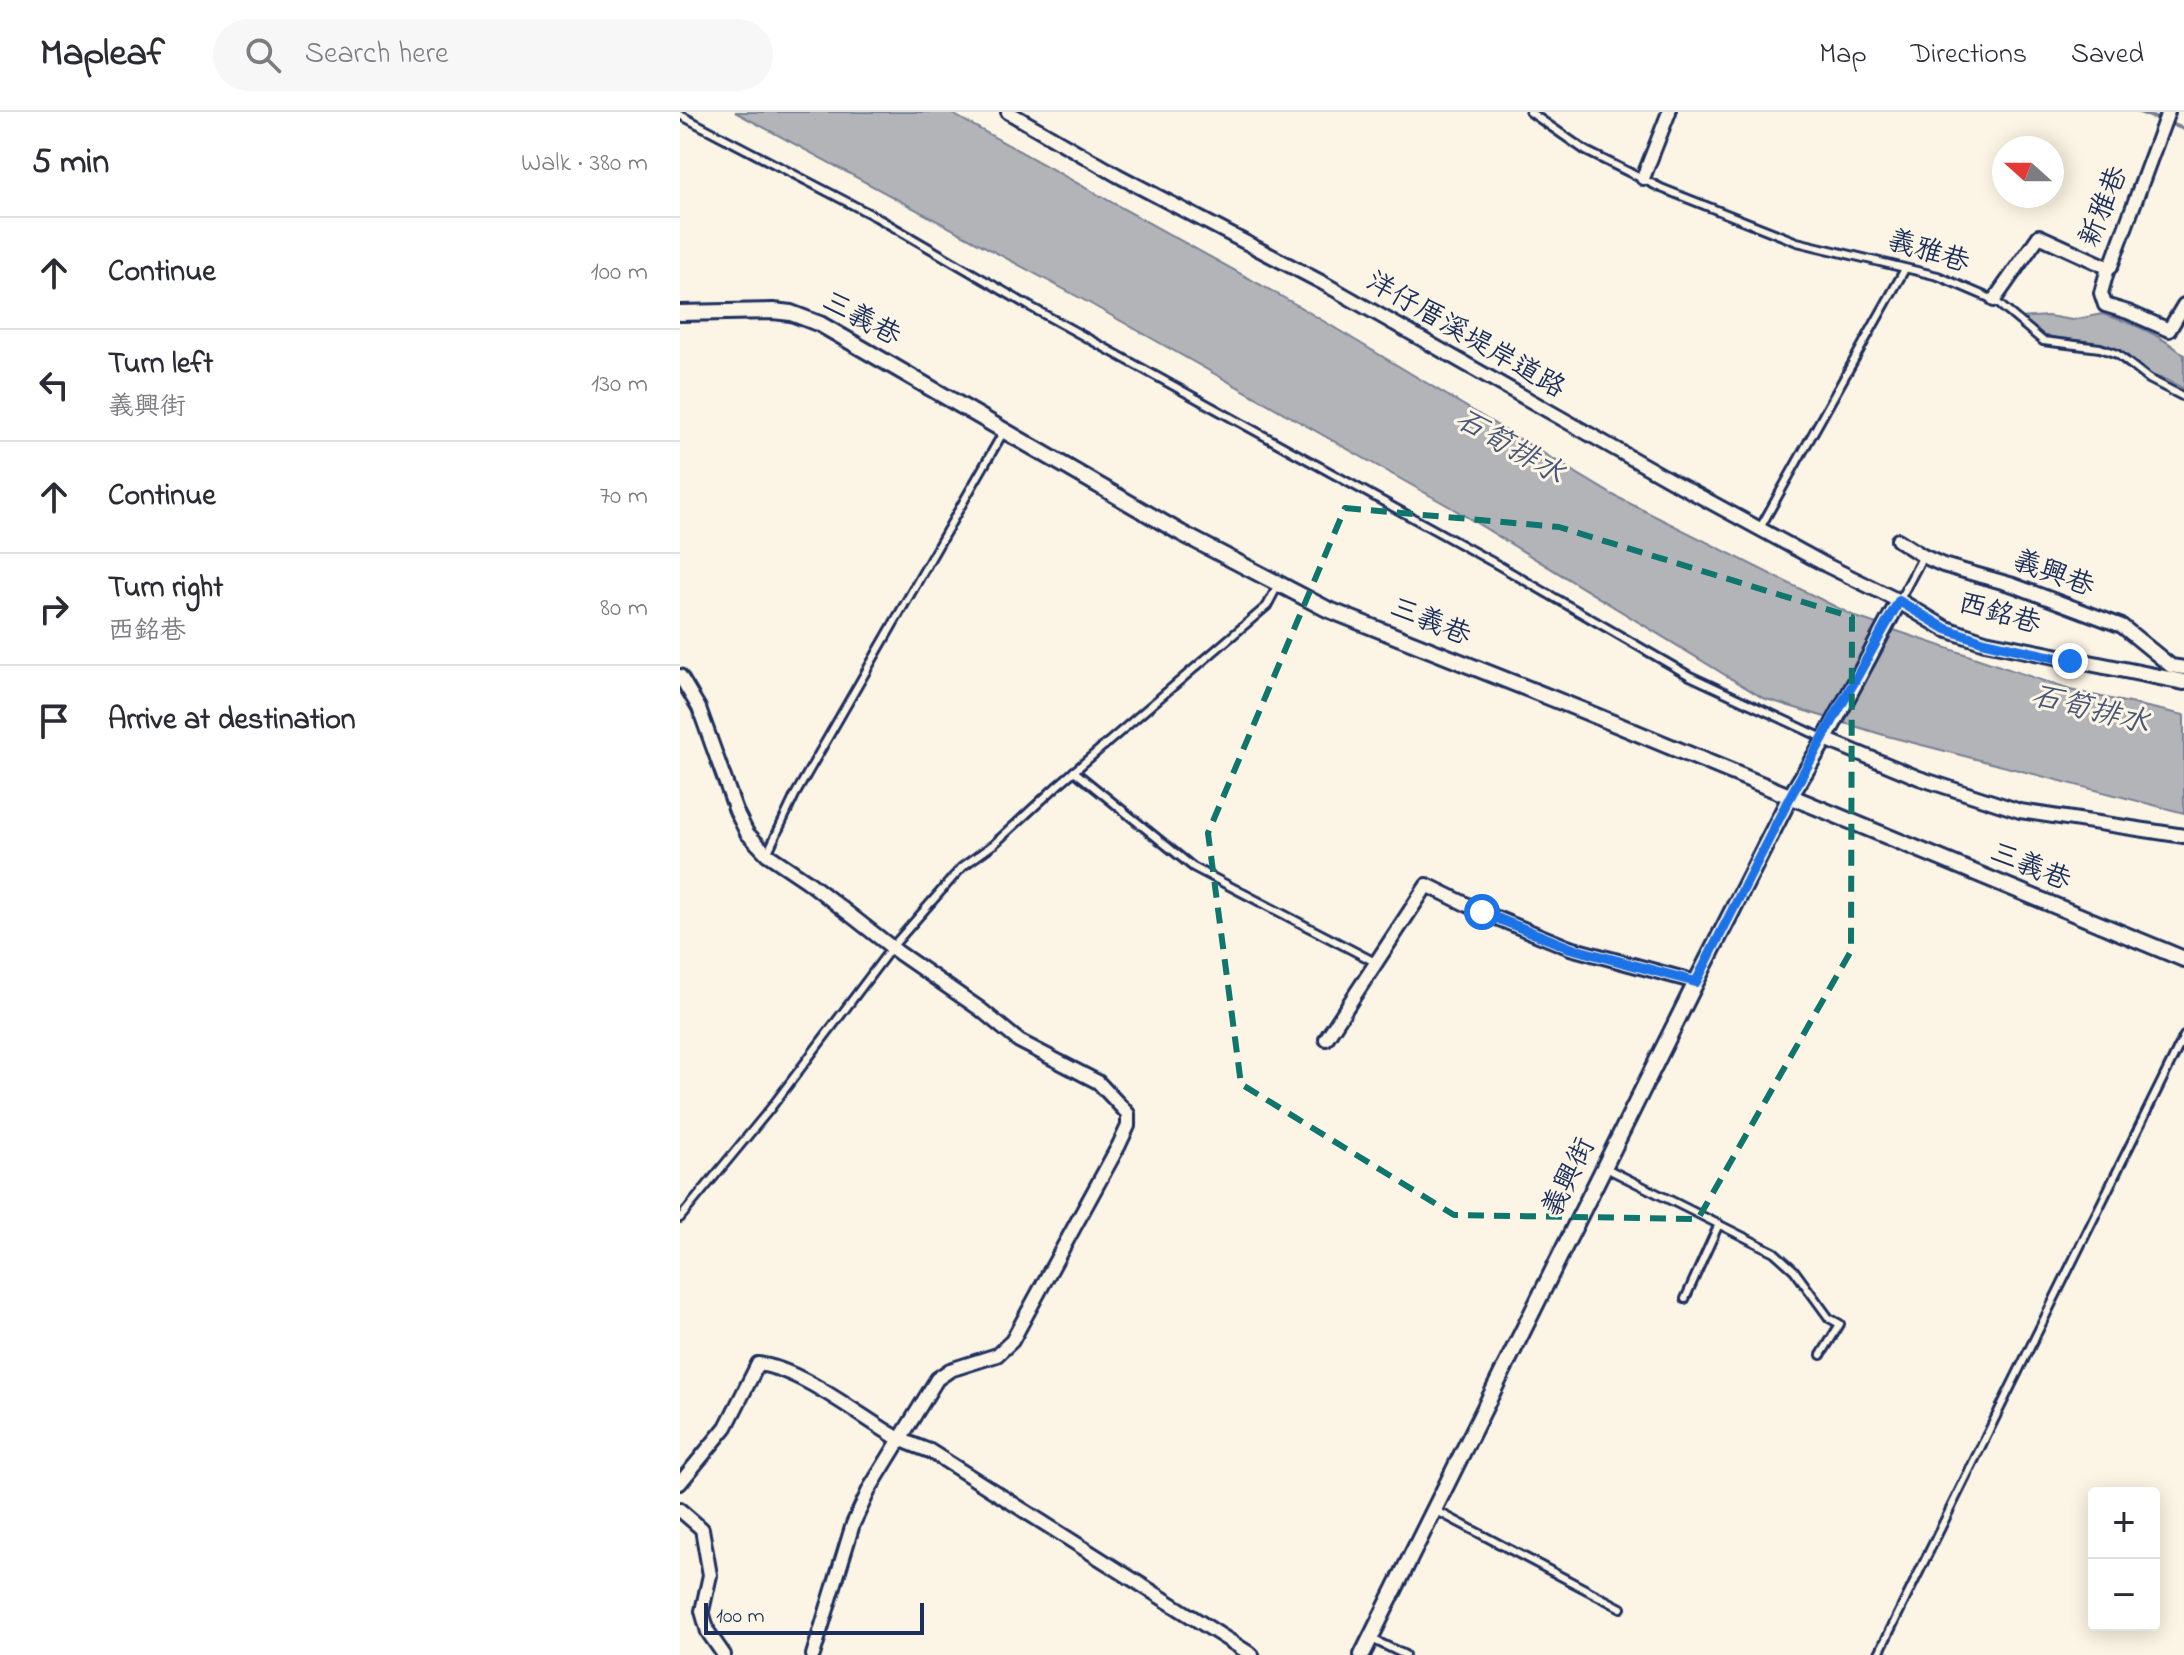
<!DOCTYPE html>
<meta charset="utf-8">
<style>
:root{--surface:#fff;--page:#f7f7f7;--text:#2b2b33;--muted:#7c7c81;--line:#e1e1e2}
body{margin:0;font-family:"Indie Flower","LXGW WenKai TC",sans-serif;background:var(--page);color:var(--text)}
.controls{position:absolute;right:24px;bottom:24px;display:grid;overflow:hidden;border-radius:8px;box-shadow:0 4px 20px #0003}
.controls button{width:72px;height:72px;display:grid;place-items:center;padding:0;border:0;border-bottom:2px solid var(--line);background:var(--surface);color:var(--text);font:40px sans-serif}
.compass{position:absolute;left:1312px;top:24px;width:72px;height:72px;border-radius:50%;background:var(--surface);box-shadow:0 4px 20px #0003;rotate:291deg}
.scale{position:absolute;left:24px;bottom:20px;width:220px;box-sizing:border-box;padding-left:8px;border:4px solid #1b2f5e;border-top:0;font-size:22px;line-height:28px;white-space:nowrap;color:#1b2f5e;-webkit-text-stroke:6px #fcf5e5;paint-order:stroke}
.stop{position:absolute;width:24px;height:24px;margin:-18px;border:6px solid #1a73e8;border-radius:50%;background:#fff}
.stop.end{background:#1a73e8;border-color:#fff;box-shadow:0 2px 8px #0008}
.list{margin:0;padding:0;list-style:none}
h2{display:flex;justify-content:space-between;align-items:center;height:104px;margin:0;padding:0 32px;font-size:34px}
h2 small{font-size:26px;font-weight:400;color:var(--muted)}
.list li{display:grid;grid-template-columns:52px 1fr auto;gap:24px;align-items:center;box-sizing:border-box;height:112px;padding:0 32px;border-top:2px solid var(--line)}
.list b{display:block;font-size:30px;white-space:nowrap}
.list p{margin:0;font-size:26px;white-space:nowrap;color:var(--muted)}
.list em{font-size:26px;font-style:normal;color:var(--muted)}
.icon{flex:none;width:44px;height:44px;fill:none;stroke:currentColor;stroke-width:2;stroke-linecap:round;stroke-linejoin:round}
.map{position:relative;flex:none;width:1504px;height:1543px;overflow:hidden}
header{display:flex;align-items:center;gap:48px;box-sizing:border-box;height:112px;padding:0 40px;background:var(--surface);border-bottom:2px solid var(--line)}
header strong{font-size:38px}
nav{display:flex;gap:44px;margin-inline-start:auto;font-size:28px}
.search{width:560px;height:72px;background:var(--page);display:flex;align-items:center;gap:20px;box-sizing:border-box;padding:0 28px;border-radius:44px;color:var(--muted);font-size:30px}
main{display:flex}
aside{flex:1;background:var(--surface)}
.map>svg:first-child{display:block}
</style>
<header>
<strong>Mapleaf</strong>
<div class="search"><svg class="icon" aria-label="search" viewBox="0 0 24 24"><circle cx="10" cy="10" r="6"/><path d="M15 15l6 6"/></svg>Search here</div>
<nav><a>Map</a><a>Directions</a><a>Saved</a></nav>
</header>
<main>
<aside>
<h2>5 min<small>Walk · 380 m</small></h2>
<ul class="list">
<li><svg class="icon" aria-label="ahead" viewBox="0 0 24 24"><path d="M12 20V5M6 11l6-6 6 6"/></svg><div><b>Continue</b></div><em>100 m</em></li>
<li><svg class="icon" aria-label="left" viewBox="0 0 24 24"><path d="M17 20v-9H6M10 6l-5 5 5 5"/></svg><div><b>Turn left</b><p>義興街</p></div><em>130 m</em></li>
<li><svg class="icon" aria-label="ahead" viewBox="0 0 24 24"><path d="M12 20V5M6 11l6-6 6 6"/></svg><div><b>Continue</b></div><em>70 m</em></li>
<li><svg class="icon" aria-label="right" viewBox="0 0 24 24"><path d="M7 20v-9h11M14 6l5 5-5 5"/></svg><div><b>Turn right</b><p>西銘巷</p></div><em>80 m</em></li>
<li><svg class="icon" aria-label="arrive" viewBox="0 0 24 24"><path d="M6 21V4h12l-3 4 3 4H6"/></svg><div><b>Arrive at destination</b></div></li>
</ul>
</aside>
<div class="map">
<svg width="1504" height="1543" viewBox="0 0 1504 1543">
<rect width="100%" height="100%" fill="#fcf5e5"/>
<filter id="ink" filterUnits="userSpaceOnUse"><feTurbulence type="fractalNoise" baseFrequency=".0125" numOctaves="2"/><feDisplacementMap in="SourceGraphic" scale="16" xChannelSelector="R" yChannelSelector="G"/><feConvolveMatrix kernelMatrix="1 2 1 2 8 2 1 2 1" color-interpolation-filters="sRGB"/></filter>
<g filter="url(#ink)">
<!-- water -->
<g fill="#b2b4b8" stroke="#767f94" stroke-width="2">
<path d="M55,0H269L615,192L933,383L1176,505L1390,578L1504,603V701L1207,624L1083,586L772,396L402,187Z"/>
<path d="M1422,202C1452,211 1480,222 1504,243V277L1487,268L1470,263L1438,240L1376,229L1354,219L1339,206L1368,204L1392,208Z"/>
</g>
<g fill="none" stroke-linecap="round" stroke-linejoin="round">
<!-- stream -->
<path stroke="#767f94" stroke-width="4" d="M1459,0L1504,17"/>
<!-- service casing -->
<g stroke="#1b2f5e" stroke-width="12">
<g id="service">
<path d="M850,0L906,39L981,76L1117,130L1258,164L1314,188L1363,229L1420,236L1437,242L1469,267L1504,285"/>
<path d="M0,3L196,105L349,194L818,453L1010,564L1145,627"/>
<path d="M1080,416L1225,157"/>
<path d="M1219,489L1243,444"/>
<path d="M394,659L513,755L695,850"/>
<path d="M87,742L115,683L324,319"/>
<path d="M924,1055L1094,1140L1114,1158L1149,1206L1160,1212L1141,1243"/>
<path d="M0,1106L90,997L212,835L282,755L314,732L378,673L587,494L598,473"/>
<path d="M1005,1187L1039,1112"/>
<path d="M755,1398L941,1496"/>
<path d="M692,1527L725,1543"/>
<path d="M1198,1543L1504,924"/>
</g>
</g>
<!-- minor casing -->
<g stroke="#1b2f5e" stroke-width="18">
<g id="minor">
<path d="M328,0L437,63L643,171L990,368L1146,453L1219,489"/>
<path d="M963,66L989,0"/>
<path d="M1428,156L1421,181L1425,193L1448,200L1489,218L1504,193"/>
<path d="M1314,188L1359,124L1425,154H1431L1488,0"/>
<path d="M1218,428L1243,444L1263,453L1333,473L1442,514L1491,554L1504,556"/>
<path d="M0,564L19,596L56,699L67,721L87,742L127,769L219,841L300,897L339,929L418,970L448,1002V1014L439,1033L332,1229L317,1243L270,1258L257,1267L190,1376L173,1412L133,1543"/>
<path d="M1145,627L1239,666L1340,699L1504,724"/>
<path d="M646,927L747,773L802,800L890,836L1016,870"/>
<path d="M0,1371L46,1315L78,1252C121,1257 178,1303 216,1325C227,1331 239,1335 250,1339L572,1543"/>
<path d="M0,1398L22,1417L30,1463L22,1499L28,1520L44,1543"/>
</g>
</g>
<!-- tertiary casing -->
<g stroke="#1b2f5e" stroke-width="20">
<g id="tertiary">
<path d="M0,201L93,199L111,201L140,212L501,421L647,497L904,599L1504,847"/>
<path d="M682,1543L1016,870L1110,685L1145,627L1219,489L1266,517L1305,530L1504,570"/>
</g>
</g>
<!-- service -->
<use href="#service" stroke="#fcf5e5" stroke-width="6"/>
<!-- minor -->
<use href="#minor" stroke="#fcf5e5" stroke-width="12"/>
<!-- tertiary -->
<use href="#tertiary" stroke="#fcf5e5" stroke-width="14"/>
</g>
</g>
<g fill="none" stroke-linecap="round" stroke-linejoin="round" filter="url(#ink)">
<!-- route -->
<path stroke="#1a73e8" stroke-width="10" d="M802,800L890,836L1016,870L1110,685L1219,489L1266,517L1305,530L1390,549"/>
</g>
<!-- marked area -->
<path fill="none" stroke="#0f766e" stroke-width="6" stroke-dasharray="16 10" stroke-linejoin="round" d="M665,396L879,415L1172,505L1171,839L1018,1107L774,1103L561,972L528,721Z"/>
<g text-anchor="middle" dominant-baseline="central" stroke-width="6" stroke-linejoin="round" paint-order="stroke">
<!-- street labels -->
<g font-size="28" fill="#1b2f5e" stroke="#fcf5e5">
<text transform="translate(1425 95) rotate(-68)">新雅巷</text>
<text transform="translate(1248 141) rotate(17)">義雅巷</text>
<text transform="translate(181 208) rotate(28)">三義巷</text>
<text transform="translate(785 224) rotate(30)">洋仔厝溪堤岸道路</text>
<text transform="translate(1373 463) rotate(20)">義興巷</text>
<text transform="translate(1319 503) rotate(16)">西銘巷</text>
<text transform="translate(750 511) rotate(22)">三義巷</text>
<text transform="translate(1350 756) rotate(22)">三義巷</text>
<text transform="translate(890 1066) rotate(-64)">義興街</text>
</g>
<!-- water labels -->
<g font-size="30" font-style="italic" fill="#485779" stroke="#fcf5e5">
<text transform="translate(829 336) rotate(30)">石筍排水</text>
<text transform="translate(1410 599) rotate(14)">石筍排水</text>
</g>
</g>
</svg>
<div class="controls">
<button>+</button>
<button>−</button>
</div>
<svg class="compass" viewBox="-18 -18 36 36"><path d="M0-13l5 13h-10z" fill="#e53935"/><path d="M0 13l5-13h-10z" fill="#7c7c81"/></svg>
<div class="scale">100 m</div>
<div class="stop" style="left:802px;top:800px"></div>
<div class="stop end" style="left:1390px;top:549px"></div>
</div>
</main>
